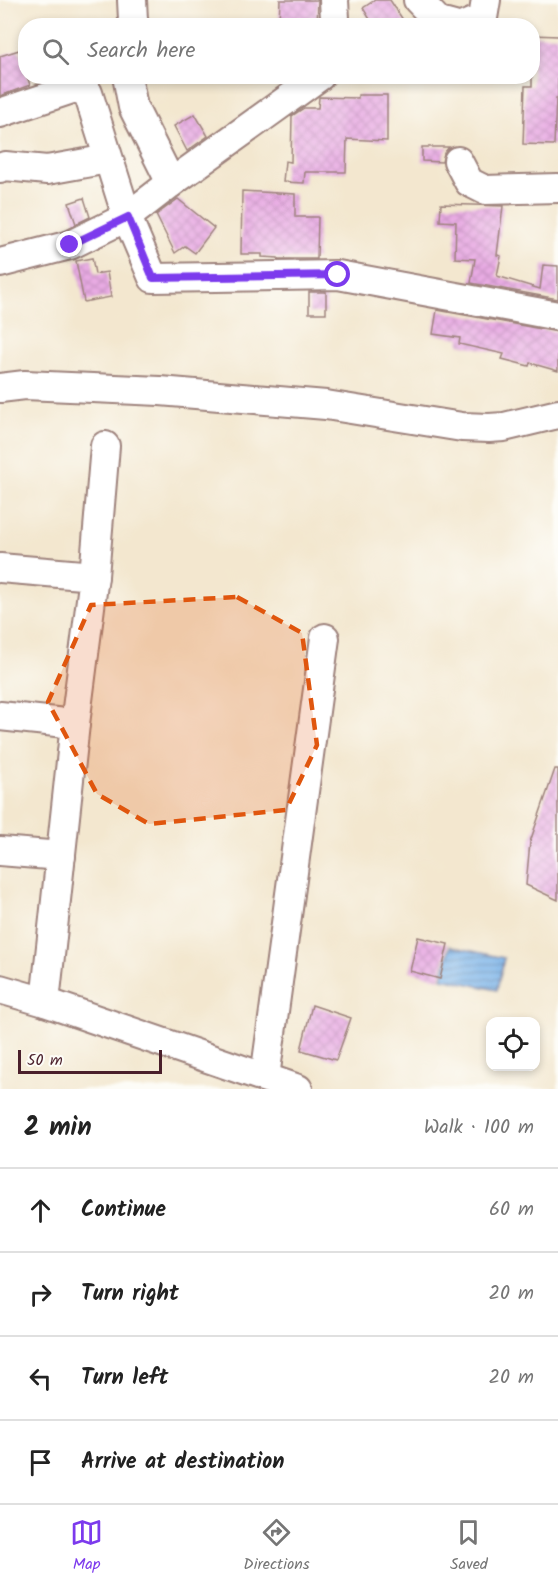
<!DOCTYPE html>
<meta charset="utf-8">
<style>
:root{--surface:#fff;--page:#f2f2f2;--text:#222;--muted:#767676;--line:#e0e0e0;--accent:#7c3aed}
body{margin:0;font-family:Kalam,sans-serif;background:var(--page);color:var(--text)}
.controls{position:absolute;right:18px;bottom:18px;display:grid;overflow:hidden;border-radius:12px;box-shadow:0 3px 9px #0003}
.controls button{width:54px;height:54px;display:grid;place-items:center;padding:0;border:0;border-bottom:2px solid var(--line);background:var(--surface);color:var(--text);font:30px sans-serif}
.scale{position:absolute;left:18px;bottom:15px;width:144px;box-sizing:border-box;padding-left:6px;border:3px solid #4a1f2b;border-top:0;font-size:16px;line-height:21px;white-space:nowrap;color:#4a1f2b;-webkit-text-stroke:4px #fdfcf7;paint-order:stroke}
.stop{position:absolute;width:18px;height:18px;margin:-14px;border:4px solid #7c3aed;border-radius:50%;background:#fff}
.stop.end{background:#7c3aed;border-color:#fff;box-shadow:0 2px 6px #0008}
.list{margin:0;padding:0;list-style:none}
h2{display:flex;justify-content:space-between;align-items:center;height:78px;margin:0;padding:0 24px;font-size:26px}
h2 small{font-size:20px;font-weight:400;color:var(--muted)}
.list li{display:grid;grid-template-columns:39px 1fr auto;gap:18px;align-items:center;box-sizing:border-box;height:84px;padding:0 24px;border-top:2px solid var(--line)}
.list b{display:block;font-size:22px;white-space:nowrap}
.list em{font-size:20px;font-style:normal;color:var(--muted)}
.icon{flex:none;width:33px;height:33px;fill:none;stroke:currentColor;stroke-width:2;stroke-linecap:round;stroke-linejoin:round}
.map{position:relative;flex:none;width:558px;height:1089px;overflow:hidden}
.search{position:absolute;background:var(--surface);box-shadow:0 3px 9px #0003;left:18px;right:18px;top:18px;height:66px;display:flex;align-items:center;gap:15px;box-sizing:border-box;padding:0 21px;border-radius:24px;color:var(--muted);font-size:22px}
.sheet{height:414px;background:var(--surface)}
nav{display:flex;justify-content:space-around;align-items:center;box-sizing:border-box;height:84px;border-top:2px solid var(--line);background:var(--surface);font-size:16px;color:var(--muted)}
nav a{display:grid;justify-items:center;gap:3px}
nav .on{color:var(--accent)}
.map>svg:first-child{display:block}
</style>
<div class="map">
<svg width="558" height="1089" viewBox="0 0 558 1089">
<defs>
<pattern id="water-rules" width="6" height="5" patternUnits="userSpaceOnUse" patternTransform="scale(1.5)"><rect width="6" height="5" fill="#77b1e8"/><path d="M0 2.5h6" fill="none" stroke="#648fbc"/></pattern>
<pattern id="building-cross-hatch" width="8" height="8" patternUnits="userSpaceOnUse" patternTransform="scale(1.5)"><rect width="8" height="8" fill="#e8abe3"/><path d="M0 0l8 8M0 8l8-8" fill="none" stroke="#c893c3"/></pattern>
</defs>
<rect width="100%" height="100%" fill="#fdfcf7"/>
<filter id="ink" filterUnits="userSpaceOnUse"><feTurbulence type="fractalNoise" baseFrequency=".0167" numOctaves="2"/><feDisplacementMap in="SourceGraphic" scale="12" xChannelSelector="R" yChannelSelector="G"/><feConvolveMatrix kernelMatrix="1 2 1 2 8 2 1 2 1" color-interpolation-filters="sRGB"/></filter>
<filter id="wash" filterUnits="userSpaceOnUse"><feTurbulence type="fractalNoise" baseFrequency=".008" numOctaves="4" result="noise"/><feDisplacementMap in="SourceGraphic" scale="24" xChannelSelector="R" yChannelSelector="G"/><feGaussianBlur stdDeviation="1.35" result="paint"/><feColorMatrix in="noise" values="0 0 0 0 0 0 0 0 0 0 0 0 0 0 0 0 0 1.4 0 .05"/><feComposite in="paint" operator="in"/></filter>
<g filter="url(#wash)">
<rect width="100%" height="100%" fill="#f3e7cf"/>
<!-- water -->
<path fill="url(#water-rules)" stroke="#60688a" stroke-width="1.5" d="M450,946L504,958L497,990L442,978Z"/>
<g id="blocks">
<!-- building -->
<g fill="url(#building-cross-hatch)">
<path d="M280,0H318L317,26H282V21L279,22Z"/>
<path d="M375,0H390L407,26H374L363,8Z"/>
<path d="M532,35L558,36V99H556L554,145L523,144L525,86H532Z"/>
<path d="M19,50L26,76H27L30,85L0,96V56Z"/>
<path d="M358,95H387V141L347,139L346,172H305L304,183L283,182L285,161L291,162L292,116L304,108H318L319,97L358,98Z"/>
<path d="M195,114L208,136L187,151L174,126Z"/>
<path d="M422,147H449L444,153L442,162L422,161Z"/>
<path d="M242,191L295,194V217H318L317,259H278V258L262,257V254H241Z"/>
<path d="M84,198L90,217L76,224L69,203Z"/>
<path d="M178,199L214,228L195,253L185,246L175,253L156,215Z"/>
<path d="M441,204L503,206L497,255L501,256L497,276L540,289L543,265L558,266V299L471,283L475,259L455,258L456,222L440,221Z"/>
<path d="M92,258L95,274L107,272L111,297L84,302L76,261Z"/>
<rect x="309" y="292" width="17" height="21"/>
<path d="M437,310L558,332V371L530,363L529,366L502,359L504,354L459,344L460,338L433,334Z"/>
<path d="M555,769H558V900L526,885L530,842Z"/>
<path d="M418,937L448,944L440,979L410,971Z"/>
<path d="M312,1005L351,1018L336,1060L301,1050Z"/>
</g>
</g>
</g>
<g filter="url(#ink)">
<use href="#blocks" fill-opacity="0" stroke="#9e837d" stroke-width="1.5"/>
<g fill="none" stroke-linecap="round" stroke-linejoin="round">
<!-- minor casing -->
<g stroke="#9e837d" stroke-width="32">
<g id="minor">
<path d="M132,0L133,20L135,26"/>
<path d="M418,0L439,22L454,26"/>
<path d="M333,26L335,19L334,0"/>
<path d="M464,26L483,18L486,0"/>
<path d="M127,76L133,107L171,183"/>
<path d="M0,113L75,88L88,93L127,217L153,278L338,275L558,316"/>
<path d="M458,161L469,182L485,190L558,188"/>
<path d="M0,168L5,166L47,170L108,159"/>
<path d="M0,263L70,245L127,217L171,183L320,76"/>
<path d="M0,388L25,385L160,391L326,405L462,427L489,428L504,427L558,414"/>
<path d="M0,568L94,576"/>
<path d="M0,716L75,724"/>
<path d="M0,851L61,856"/>
<path d="M0,989L45,1002L298,1089"/>
<path d="M45,1002L75,724L94,576L105,446"/>
<path d="M265,1077L325,638"/>
</g>
</g>
<!-- minor -->
<use href="#minor" stroke="#fff" stroke-width="28"/>
</g>
</g>
<g fill="none" stroke-linecap="round" stroke-linejoin="round" filter="url(#ink)">
<!-- route -->
<path stroke="#7c3aed" stroke-width="8" d="M70,245L128,217L153,278L338,275"/>
</g>
<!-- marked area -->
<path fill="#e0560e" fill-opacity="0.2" stroke="#e0560e" stroke-width="4.5" stroke-dasharray="12 8" stroke-linejoin="round" d="M237,597L302,633L317,745L286,810L149,824L97,794L48,702L91,605Z"/>
</svg>
<div class="controls">
<button><svg class="icon" aria-label="locate" viewBox="0 0 24 24"><circle cx="12" cy="12" r="6"/><path d="M12 2v4M12 18v4M2 12h4M18 12h4"/></svg></button>
</div>
<div class="scale">50 m</div>
<div class="stop" style="left:338px;top:275px"></div>
<div class="stop end" style="left:70px;top:245px"></div>
<div class="search"><svg class="icon" aria-label="search" viewBox="0 0 24 24"><circle cx="10" cy="10" r="6"/><path d="M15 15l6 6"/></svg>Search here</div>
</div>
<section class="sheet">
<h2>2 min<small>Walk · 100 m</small></h2>
<ul class="list">
<li><svg class="icon" aria-label="ahead" viewBox="0 0 24 24"><path d="M12 20V5M6 11l6-6 6 6"/></svg><div><b>Continue</b></div><em>60 m</em></li>
<li><svg class="icon" aria-label="right" viewBox="0 0 24 24"><path d="M7 20v-9h11M14 6l5 5-5 5"/></svg><div><b>Turn right</b></div><em>20 m</em></li>
<li><svg class="icon" aria-label="left" viewBox="0 0 24 24"><path d="M17 20v-9H6M10 6l-5 5 5 5"/></svg><div><b>Turn left</b></div><em>20 m</em></li>
<li><svg class="icon" aria-label="arrive" viewBox="0 0 24 24"><path d="M6 21V4h12l-3 4 3 4H6"/></svg><div><b>Arrive at destination</b></div></li>
</ul>
</section>
<nav>
<a class="on"><svg class="icon" aria-label="map" viewBox="0 0 24 24"><path d="M3 6l6-2 6 2 6-2v14l-6 2-6-2-6 2zM9 4v14M15 6v14"/></svg>Map</a>
<a><svg class="icon" aria-label="directions" viewBox="0 0 24 24"><path d="M12 3l9 9-9 9-9-9zM9 14v-3h6M13 9l2 2-2 2"/></svg>Directions</a>
<a><svg class="icon" aria-label="saved" viewBox="0 0 24 24"><path d="M7 4h10v16l-5-4-5 4z"/></svg>Saved</a>
</nav>
